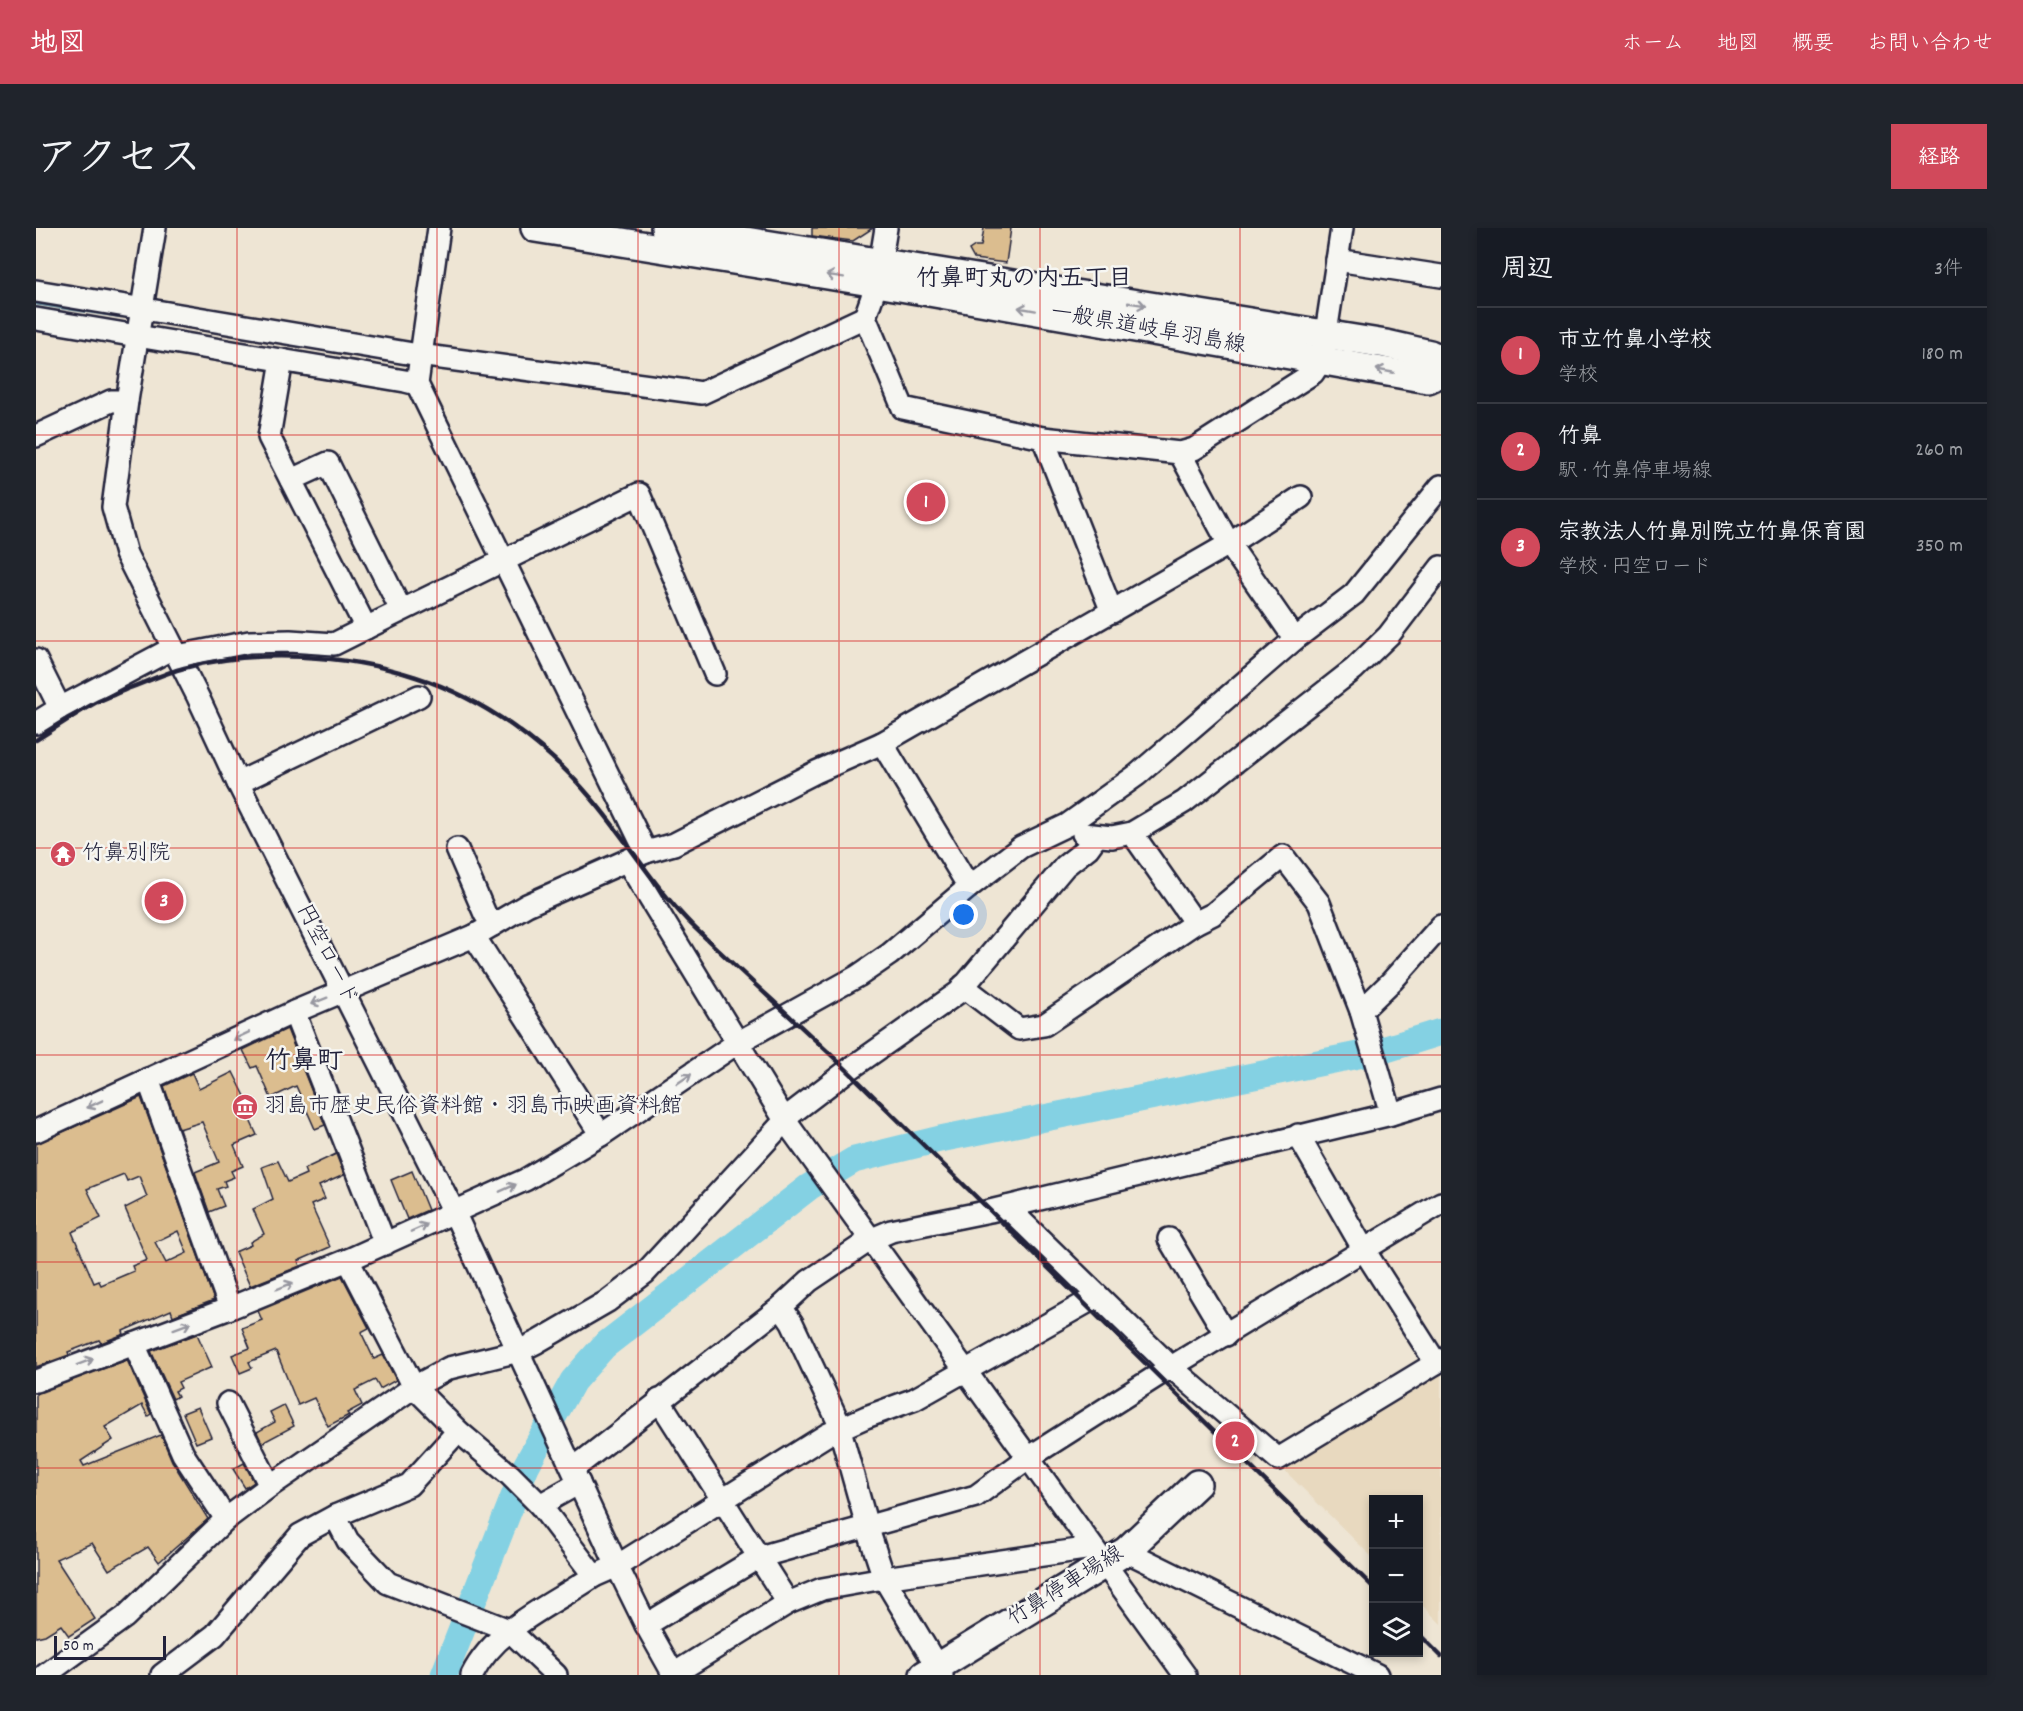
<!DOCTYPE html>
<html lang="ja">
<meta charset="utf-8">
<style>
:root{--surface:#171b24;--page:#20242c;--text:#f1f3f6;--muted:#9ea1a6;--line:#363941;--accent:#d1495b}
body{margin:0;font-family:Dekko,"Klee One",sans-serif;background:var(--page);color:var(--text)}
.controls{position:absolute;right:18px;bottom:18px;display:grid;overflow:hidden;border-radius:0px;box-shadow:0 3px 9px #0003}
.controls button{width:54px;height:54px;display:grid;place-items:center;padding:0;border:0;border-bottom:2px solid var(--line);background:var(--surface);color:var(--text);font:30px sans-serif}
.scale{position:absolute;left:18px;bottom:15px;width:112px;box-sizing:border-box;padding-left:6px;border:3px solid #22223b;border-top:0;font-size:16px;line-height:21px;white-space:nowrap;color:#22223b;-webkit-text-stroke:4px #f6f6f2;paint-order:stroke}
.you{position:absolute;left:928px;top:687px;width:21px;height:21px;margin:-15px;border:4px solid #fff;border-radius:50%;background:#1a73e8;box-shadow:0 0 0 9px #1a73e833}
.badge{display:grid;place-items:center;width:39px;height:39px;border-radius:50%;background:var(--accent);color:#fff;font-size:20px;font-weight:700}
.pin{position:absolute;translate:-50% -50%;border:3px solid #fff;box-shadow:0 2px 6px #0006}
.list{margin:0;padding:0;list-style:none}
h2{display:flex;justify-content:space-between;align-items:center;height:78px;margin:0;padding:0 24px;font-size:26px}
h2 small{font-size:20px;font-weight:400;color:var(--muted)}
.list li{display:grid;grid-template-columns:39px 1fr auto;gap:18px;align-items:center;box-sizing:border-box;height:96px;padding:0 24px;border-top:2px solid var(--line)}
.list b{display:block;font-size:22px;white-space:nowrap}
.list p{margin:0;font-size:20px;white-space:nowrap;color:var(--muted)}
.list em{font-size:20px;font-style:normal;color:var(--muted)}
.icon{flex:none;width:33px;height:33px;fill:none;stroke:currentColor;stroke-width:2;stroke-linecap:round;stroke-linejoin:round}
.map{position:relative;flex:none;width:1405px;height:1447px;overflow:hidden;border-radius:0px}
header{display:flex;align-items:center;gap:36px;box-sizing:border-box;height:84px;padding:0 30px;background:var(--accent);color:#fff}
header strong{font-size:28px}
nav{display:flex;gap:33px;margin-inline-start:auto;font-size:21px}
.intro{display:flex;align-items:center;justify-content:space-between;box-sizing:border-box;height:144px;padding:0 36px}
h1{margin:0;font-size:42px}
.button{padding:15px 27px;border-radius:0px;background:var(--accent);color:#fff;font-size:21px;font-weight:700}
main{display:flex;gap:36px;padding:0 36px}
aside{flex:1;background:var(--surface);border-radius:0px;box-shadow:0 3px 9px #0003}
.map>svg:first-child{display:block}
</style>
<header>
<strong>地図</strong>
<nav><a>ホーム</a><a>地図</a><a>概要</a><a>お問い合わせ</a></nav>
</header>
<div class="intro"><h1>アクセス</h1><a class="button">経路</a></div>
<main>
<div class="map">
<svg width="1405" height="1447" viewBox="0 0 1405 1447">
<rect width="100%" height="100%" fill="#eee5d4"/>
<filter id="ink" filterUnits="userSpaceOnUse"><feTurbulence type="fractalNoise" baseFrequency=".0167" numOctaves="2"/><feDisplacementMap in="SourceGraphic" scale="12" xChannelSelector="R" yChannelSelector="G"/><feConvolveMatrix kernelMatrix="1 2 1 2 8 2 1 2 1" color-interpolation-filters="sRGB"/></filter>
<g filter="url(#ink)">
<!-- built -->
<path fill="#e8d9bf" d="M1405,1139V1396L1383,1374L1382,1272H1338L1337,1330L1246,1240Z"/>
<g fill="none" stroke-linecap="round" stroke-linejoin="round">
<!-- stream -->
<path stroke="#5d8ba0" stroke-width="4.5" d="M0,75L85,88"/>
<!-- river -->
<path stroke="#84d1e3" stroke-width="27" d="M408,1447L490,1238L537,1153L568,1118L773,959L818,932L904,911L1347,822L1405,804"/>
</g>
<!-- building -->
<g fill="#dbbd8f" stroke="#22223b" stroke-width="1.5" fill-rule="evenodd">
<path d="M776,0H837L817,13L776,8Z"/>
<path d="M948,0H975L970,35L938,31L933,22L939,18H945Z"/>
<path d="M251,801L289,897L279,901L260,858L235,870L221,838L216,840L207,822Z"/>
<path d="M197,844L219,888L213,890L221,907L198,917L207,938L195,943L198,949L188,953L190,958L181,961L188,978L173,984L159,944L183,934L166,894L143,901L128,858L156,845L163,861Z"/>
<path d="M105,869L178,1072L137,1088L135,1082L87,1103L88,1106L65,1115L63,1112L32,1124L33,1127L0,1139V916ZM88,946L91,953L103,948L111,969L89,980L111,1032L96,1038L98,1043L65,1057L63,1053L58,1055L36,1004L65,990L51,961ZM142,1003L151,1025L130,1035L119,1014Z"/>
<path d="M300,926L308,947L283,958L289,971L275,977L294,1019L262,1033L264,1038L214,1058L199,1024L215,1017L214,1014L228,1006L217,981L237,971L226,939L242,933L252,954L270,946L268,941Z"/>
<path d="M376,943L392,982L371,991L355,952Z"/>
<path d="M306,1048L333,1100L325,1104L338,1131L347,1127L360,1152L344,1161L339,1152L319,1162L326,1177L311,1185L313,1187L292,1198L278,1170L262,1177L240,1123L213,1134L216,1140L204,1145L196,1127L214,1120L206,1100L226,1092L222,1083Z"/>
<path d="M161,1106L176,1139L142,1154L145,1160L139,1163L142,1168L137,1171L115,1123Z"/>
<path d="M91,1132L115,1186L112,1188L106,1177L69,1199L77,1212L45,1233L48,1238L125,1207L136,1233L172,1291L123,1334L112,1319L73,1342L56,1315L20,1331L59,1391L33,1408L25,1397L9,1407L0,1409V1165Z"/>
<path d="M248,1177L258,1198L226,1215L221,1204L239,1194L234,1184Z"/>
<path d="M162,1179L175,1209L160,1215L147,1185Z"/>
<path d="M208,1235L218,1254L209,1260L197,1241Z"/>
</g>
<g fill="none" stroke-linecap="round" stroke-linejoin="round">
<!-- minor casing -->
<g stroke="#22223b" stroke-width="26">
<g id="minor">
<path d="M119,0L91,173L77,279L90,326L162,469L202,555L418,984L581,1338L610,1397L638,1447"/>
<path d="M403,0L381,156L610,624"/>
<path d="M850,0L841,55L829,89L867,180L1007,210L1144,225L1158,221L1277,145L1286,131L1306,0"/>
<path d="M1301,32L1405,48"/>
<path d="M0,63L383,127L666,165L829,89"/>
<path d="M0,91L369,153L381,156"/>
<path d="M246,132L233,209L330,400L603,266L679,446"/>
<path d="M0,208L75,173H91"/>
<path d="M1007,210L1076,384"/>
<path d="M1144,225L1193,316L1259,411"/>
<path d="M255,252L292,235L365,382"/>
<path d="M141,428L213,414L254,413L298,416L330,400"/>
<path d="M0,432L24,480"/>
<path d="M0,495L24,480L137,420"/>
<path d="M846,515L933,659"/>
<path d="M202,555L383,468"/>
<path d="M1096,605L1159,695L1177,686L1247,628L1283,675L1325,783L1355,886"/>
<path d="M1047,606L1076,609L1096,605L1148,574L1318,441L1353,407L1405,339"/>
<path d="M421,621L449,686L457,697"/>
<path d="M591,633L750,894L1149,1447"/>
<path d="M438,708L565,907"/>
<path d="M927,758L983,801L1008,797L1159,695"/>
<path d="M1325,783L1356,753L1405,698"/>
<path d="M258,784L349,1016"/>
<path d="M112,851L194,1080"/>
<path d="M0,903L258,784L438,708L491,677L610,624L638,616L780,544L846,515L1193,316L1265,269"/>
<path d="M1262,907L1328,1022L1400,1135"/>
<path d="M971,979L1135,1139L1242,1231L1405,1132"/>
<path d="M1133,1011L1190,1107"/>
<path d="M312,1032L378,1159L422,1203L474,1247L504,1277L558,1348L581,1338L792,1206L830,1189L879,1171L1062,1068"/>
<path d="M745,1079L756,1095L801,1191L831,1298L848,1350L906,1447"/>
<path d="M98,1116L147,1226L190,1291"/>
<path d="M0,1153L194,1080L312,1032L489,952L565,907L701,815L822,748L854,726L933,659L985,619L1031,597L1101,547L1259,411L1318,366L1405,258"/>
<path d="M623,1172L752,1375"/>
<path d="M192,1175L234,1258"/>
<path d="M537,1241L745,1079L773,1053L834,1012L855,1003L954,983L1355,886L1405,871"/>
<path d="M504,1277L543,1255"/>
<path d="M299,1288L312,1313L352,1355L473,1402L520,1447"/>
<path d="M1090,1323L1341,1447"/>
<path d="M610,1397L723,1329L940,1268L992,1230L1135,1139L1405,975"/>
<path d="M9,1447L89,1389L190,1291L234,1258L378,1159L413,1140L483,1123L501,1114L572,1073L609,1045L756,885L811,843L923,764L1029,638L1052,620L1060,609"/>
<path d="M126,1447L179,1407L264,1307L299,1288L373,1257L422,1203"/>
<path d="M436,1447C460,1399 516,1377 558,1348"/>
<path d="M636,1447L752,1375L786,1361L848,1350L1056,1320"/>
</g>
</g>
<!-- major casing -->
<g stroke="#22223b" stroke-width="32">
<g id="major">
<path d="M499,0L841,55L1392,151L1405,145"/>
<path d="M629,0L1350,116L1394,126L1405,131"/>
<path d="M888,1447L1090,1323L1161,1256"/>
</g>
</g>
<!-- minor -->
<use href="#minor" stroke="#f6f6f2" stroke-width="21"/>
<!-- major -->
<use href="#major" stroke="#f6f6f2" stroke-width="27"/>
<!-- rail -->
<g stroke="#22223b" stroke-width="4.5">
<path d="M0,512C20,500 39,486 59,475C69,470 80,466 91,461C110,454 129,445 148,440C219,421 310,426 380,449C448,471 510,516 556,571C592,613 619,661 659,700C709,748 761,794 811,842C987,1015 1163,1187 1338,1360"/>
<path d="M1382,1405L1405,1428"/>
</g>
</g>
<!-- one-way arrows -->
<defs><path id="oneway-shaft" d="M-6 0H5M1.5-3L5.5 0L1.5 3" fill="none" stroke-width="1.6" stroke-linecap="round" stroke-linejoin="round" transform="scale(1.5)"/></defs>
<g stroke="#9797a0">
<use href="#oneway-shaft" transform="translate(799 48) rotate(-171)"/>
<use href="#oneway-shaft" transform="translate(1101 76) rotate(9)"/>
<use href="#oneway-shaft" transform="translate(991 81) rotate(-170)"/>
<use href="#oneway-shaft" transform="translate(1349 143) rotate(-169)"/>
<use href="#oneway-shaft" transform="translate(283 773) rotate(158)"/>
<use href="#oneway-shaft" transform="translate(205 808) rotate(155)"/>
<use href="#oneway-shaft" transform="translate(648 851) rotate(-34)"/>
<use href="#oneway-shaft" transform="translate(59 876) rotate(155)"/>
<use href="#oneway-shaft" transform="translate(472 960) rotate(-24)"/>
<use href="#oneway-shaft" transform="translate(383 1000) rotate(-24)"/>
<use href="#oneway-shaft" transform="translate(249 1058) rotate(-22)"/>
<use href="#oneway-shaft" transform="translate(146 1098) rotate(-20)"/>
<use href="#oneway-shaft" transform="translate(49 1134) rotate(-21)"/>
</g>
</g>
<!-- grid -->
<path fill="none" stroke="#d62828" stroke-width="1.5" stroke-opacity="0.55" d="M201,0V1447M401,0V1447M602,0V1447M803,0V1447M1004,0V1447M1204,0V1447M0,207H1405M0,413H1405M0,620H1405M0,827H1405M0,1034H1405M0,1240H1405"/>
<!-- icons -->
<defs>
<g id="temple-disc" transform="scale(1.35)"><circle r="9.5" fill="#d1495b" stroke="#f6f6f2"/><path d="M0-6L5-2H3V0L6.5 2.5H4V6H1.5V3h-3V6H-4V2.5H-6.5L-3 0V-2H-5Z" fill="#fff"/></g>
<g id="museum-disc" transform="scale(1.35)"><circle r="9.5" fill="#d1495b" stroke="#f6f6f2"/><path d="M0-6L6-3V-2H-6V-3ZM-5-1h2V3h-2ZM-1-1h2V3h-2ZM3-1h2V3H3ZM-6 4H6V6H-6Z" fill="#fff"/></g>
</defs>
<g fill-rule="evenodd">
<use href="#temple-disc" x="27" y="626"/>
<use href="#museum-disc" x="209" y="879"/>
</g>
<g text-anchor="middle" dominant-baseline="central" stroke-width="5" stroke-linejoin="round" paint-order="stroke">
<!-- street labels -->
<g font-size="22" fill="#22223b" stroke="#f6f6f2">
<text transform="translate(1112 102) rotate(10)">一般県道岐阜羽島線</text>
<text transform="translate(290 727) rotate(63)">円空ロード</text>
<text transform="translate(1030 1359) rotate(-32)">竹鼻停車場線</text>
</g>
<!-- poi labels -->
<g font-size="22" fill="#22223b" stroke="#f6f6f2" text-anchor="start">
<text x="46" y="626">竹鼻別院</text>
<text x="228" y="879">羽島市歴史民俗資料館・羽島市映画資料館</text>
</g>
<!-- neighbourhood labels -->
<g font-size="24" font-weight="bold" fill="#22223b" stroke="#f6f6f2">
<text x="988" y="52">竹鼻町丸の内五丁目</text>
</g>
<!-- quarter labels -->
<g font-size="26" font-weight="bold" fill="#22223b" stroke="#f6f6f2">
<text x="268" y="834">竹鼻町</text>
</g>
</g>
</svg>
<div class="controls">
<button>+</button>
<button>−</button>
<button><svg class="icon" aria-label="layers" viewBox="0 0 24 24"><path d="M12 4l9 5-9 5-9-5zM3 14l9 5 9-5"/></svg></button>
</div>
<div class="scale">50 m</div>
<div class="you"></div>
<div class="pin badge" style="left:890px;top:274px">1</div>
<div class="pin badge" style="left:1199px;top:1213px">2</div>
<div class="pin badge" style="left:128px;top:673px">3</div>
</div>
<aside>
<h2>周辺<small>3件</small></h2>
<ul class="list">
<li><span class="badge">1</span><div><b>市立竹鼻小学校</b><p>学校</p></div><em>180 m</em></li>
<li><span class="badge">2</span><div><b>竹鼻</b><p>駅 · 竹鼻停車場線</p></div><em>260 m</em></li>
<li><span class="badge">3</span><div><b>宗教法人竹鼻別院立竹鼻保育園</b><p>学校 · 円空ロード</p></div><em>350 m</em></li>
</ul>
</aside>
</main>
